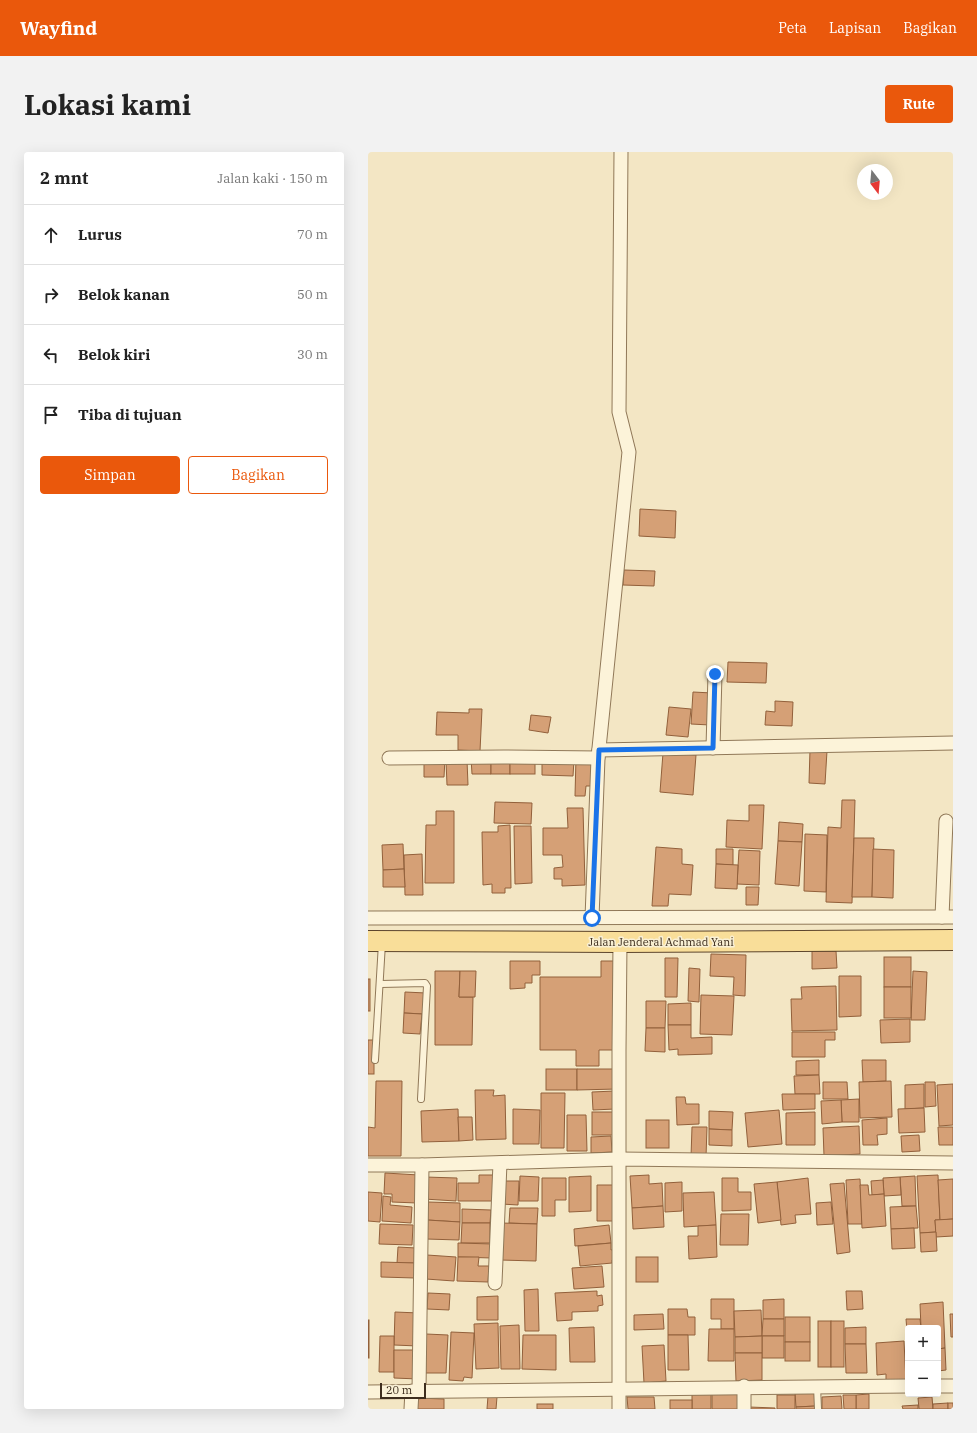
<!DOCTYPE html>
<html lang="id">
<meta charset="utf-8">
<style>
:root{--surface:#fff;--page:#f2f2f2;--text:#222;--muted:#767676;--line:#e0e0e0;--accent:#ea580c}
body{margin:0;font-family:"IBM Plex Serif",serif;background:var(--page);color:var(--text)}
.controls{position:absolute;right:12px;bottom:12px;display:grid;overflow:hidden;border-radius:4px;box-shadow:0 4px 16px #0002}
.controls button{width:36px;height:36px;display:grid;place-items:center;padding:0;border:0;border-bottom:1px solid var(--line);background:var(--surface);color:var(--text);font:20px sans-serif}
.compass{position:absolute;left:489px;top:12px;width:36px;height:36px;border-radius:50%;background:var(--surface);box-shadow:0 4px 16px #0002;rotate:164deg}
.scale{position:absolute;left:12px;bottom:10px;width:46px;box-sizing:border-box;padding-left:4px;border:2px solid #3e2e1e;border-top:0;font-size:11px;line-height:14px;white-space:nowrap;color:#3e2e1e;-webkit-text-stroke:3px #f9f0d5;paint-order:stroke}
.stop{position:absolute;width:12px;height:12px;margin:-9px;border:3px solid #1a73e8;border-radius:50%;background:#fff}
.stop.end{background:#1a73e8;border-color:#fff;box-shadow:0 1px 4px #0008}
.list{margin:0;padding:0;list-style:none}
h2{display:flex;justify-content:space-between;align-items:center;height:52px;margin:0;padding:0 16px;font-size:17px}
h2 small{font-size:13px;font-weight:400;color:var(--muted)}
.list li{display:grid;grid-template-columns:26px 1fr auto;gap:12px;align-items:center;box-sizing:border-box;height:60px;padding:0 16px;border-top:1px solid var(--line)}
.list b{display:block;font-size:15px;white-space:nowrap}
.list em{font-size:13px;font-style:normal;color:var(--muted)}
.actions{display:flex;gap:8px;padding:12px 16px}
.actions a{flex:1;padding:9px 0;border:1px solid var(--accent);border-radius:4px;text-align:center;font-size:14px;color:var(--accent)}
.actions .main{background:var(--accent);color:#fff}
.icon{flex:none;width:22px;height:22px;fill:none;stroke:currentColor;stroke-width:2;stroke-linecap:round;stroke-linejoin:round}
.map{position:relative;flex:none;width:585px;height:1257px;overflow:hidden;border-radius:4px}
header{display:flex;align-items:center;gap:24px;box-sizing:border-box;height:56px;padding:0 20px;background:var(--accent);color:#fff}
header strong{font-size:19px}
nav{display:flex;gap:22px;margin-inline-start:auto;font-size:14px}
.intro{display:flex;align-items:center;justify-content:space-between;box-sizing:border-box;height:96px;padding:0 24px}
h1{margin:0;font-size:28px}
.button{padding:10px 18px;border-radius:4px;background:var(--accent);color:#fff;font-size:14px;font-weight:700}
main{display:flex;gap:24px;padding:0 24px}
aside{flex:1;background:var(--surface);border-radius:4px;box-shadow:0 4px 16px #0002}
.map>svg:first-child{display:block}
</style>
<header>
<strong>Wayfind</strong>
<nav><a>Peta</a><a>Lapisan</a><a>Bagikan</a></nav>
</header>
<div class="intro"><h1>Lokasi kami</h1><a class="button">Rute</a></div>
<main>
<aside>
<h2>2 mnt<small>Jalan kaki · 150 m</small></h2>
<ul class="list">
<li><svg class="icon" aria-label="ahead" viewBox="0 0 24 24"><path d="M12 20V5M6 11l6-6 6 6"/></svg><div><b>Lurus</b></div><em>70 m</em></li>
<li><svg class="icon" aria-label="right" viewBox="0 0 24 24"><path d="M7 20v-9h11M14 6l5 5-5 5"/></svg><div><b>Belok kanan</b></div><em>50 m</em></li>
<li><svg class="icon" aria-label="left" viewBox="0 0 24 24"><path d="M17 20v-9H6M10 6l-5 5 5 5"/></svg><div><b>Belok kiri</b></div><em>30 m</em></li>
<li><svg class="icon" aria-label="arrive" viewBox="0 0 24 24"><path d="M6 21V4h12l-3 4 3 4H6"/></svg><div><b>Tiba di tujuan</b></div></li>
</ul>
<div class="actions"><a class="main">Simpan</a><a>Bagikan</a></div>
</aside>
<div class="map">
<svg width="585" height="1257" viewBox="0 0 585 1257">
<rect width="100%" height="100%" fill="#f3e6c4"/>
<!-- building -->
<g fill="#d5a076" stroke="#92603b">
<path d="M272,357L308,359L307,386L271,384Z"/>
<path d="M256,418L287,419L286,434L255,433Z"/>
<path d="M360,510L399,511L398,531L359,530Z"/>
<path d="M325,540L344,541L342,573L323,572Z"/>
<path d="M407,549L425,550L424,574L397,573L398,559L407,560Z"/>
<path d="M301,555L323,557L320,585L298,583Z"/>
<path d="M101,557H114L112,599L90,598V583H68L69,560L101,561Z"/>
<path d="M163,563L183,565L180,581L161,578Z"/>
<path d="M442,598L459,599L457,632L441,631Z"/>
<path d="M295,601L328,603L325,643L292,640Z"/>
<path d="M103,606H123V622H104Z"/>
<rect x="123" y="606" width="19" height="16"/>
<rect x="142" y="606" width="25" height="16"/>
<path d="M208,606L225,607L224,634H218L217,644H207Z"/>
<path d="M56,607H77L76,625H56Z"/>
<path d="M174,607L206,608L205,624L174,623Z"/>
<path d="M99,608L100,633H79L78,609Z"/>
<path d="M474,648H487L484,751L458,750L460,675L473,676Z"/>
<path d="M127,650L164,651L163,672L126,671Z"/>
<path d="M381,653H396L394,697L358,695L359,668L381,669Z"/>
<path d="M199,656H215L217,733L194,734V727H186V716L195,715L194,703H175V676H200Z"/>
<path d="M68,659H86V731H57L58,673H68Z"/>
<path d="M411,670L435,672L434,690L410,689Z"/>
<path d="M142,673L143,736H137V741H124V732L115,733L114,680H130V674Z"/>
<path d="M146,674H163L164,731L147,732Z"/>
<path d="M437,682L459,683L458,740L436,739Z"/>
<path d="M486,686H506L504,745H484Z"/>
<path d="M410,689L434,690L431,734L407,732Z"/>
<path d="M35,692L36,717L15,718L14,693Z"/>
<path d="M288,695L314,697V712L325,713L323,743L301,742L300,754H284Z"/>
<path d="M348,697H365V713L348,712Z"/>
<path d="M505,697L526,698L525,746L504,745Z"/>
<path d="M371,698L392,699L391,733L369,732Z"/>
<path d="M54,702L55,743H37L36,703Z"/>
<path d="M348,712L370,713L369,737L347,736Z"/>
<path d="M36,717L37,735H15V718Z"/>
<path d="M378,735H391L390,753H378Z"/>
<path d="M444,799H468L469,816L444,817Z"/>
<path d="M343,802L378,803L377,844L365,843L366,825L342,824Z"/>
<rect x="516" y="805" width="27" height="30"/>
<path d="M297,806H310L309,845H297Z"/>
<path d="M142,809H172V823H164V831H157V836L142,837Z"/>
<path d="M233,809H247V898H231V914H208V898H172V825H233Z"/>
<path d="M321,816L332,817L331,850L320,849Z"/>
<path d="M67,819H92L91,845H105L104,893H67Z"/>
<path d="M92,819H108L107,845H91Z"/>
<path d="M545,819L559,820L557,868H543Z"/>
<path d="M471,824H493V864L471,865Z"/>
<rect x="0" y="827" width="2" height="32"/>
<path d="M468,834L469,878L424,879L423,847H434L433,835Z"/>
<rect x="516" y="835" width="27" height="31"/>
<path d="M37,840L58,841L56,862L36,861Z"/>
<path d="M333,843L366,844L364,883L332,882Z"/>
<path d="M278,849H298L297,876H278Z"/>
<path d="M323,851V873H300V852Z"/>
<path d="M36,861L54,862L52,882L35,881Z"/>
<path d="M542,867V890L513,891L512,868Z"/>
<path d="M300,873H323V886L344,885V902L310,903V897L301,898Z"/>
<path d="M278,876H297V900L277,899Z"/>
<path d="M424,880H467V888H457V905H424Z"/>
<rect x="0" y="888" width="6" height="34"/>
<path d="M451,908V923H428V909Z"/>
<path d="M494,908H518V929L495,930Z"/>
<rect x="178" y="917" width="31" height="21"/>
<path d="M209,917H249V937L209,938Z"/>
<path d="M451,923L452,942H427L426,924Z"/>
<path d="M8,929H34L33,1004H0V975L7,976Z"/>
<path d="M523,929L524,965L492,966L491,930Z"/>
<path d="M455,930H479L480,947H455Z"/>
<path d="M557,930H567L568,954L557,955Z"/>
<path d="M556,932V956L537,957V933Z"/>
<path d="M585,932V973L571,974L569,933Z"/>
<path d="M107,938H126L125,944L137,943L138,987L108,988Z"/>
<path d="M247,939V957L225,958L224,940Z"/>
<path d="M173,941H197L196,996H173Z"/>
<path d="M414,942H447V957L415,958Z"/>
<path d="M308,945H317L318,952H331V972L309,973Z"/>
<path d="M491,947V970H474L473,948Z"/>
<path d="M473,948L474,970L454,972L453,949Z"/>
<path d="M556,956L557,980L531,981L530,957Z"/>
<path d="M90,957L91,989L54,990L53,959Z"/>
<path d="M145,957L172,958L171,992H145Z"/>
<path d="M411,958L414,992L380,995L377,961Z"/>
<path d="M341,959L365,960L364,978L341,977Z"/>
<rect x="224" y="960" width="24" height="23"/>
<path d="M447,960V993H418V961Z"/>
<path d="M199,963H218L219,999H199Z"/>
<path d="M90,965H104L105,988L91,989Z"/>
<path d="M519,966V982L509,983L510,993H495L494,968Z"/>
<rect x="278" y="968" width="23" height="28"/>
<path d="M491,974L492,1002L456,1004L455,976Z"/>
<path d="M324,975H339L338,1005H323Z"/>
<path d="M570,975H585V993H571Z"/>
<path d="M341,977L364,978V994L341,993Z"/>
<path d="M551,983L552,999L534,1000L533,984Z"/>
<path d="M243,984L244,1000L223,1001V985Z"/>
<path d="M17,1021L51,1023L49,1051L24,1050V1042H16Z"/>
<path d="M111,1023H125V1049H90V1031H111Z"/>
<path d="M281,1023V1032L294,1031L295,1054L264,1056L262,1024Z"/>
<path d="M570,1023L572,1068H567L568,1080L552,1081L549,1024Z"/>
<path d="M152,1024L171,1025L170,1049H151Z"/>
<path d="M223,1024V1059L201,1060V1025Z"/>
<path d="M547,1024L548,1054H534L532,1025Z"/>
<path d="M57,1025L89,1026L88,1049L56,1047Z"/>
<path d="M532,1025L533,1043L516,1044L515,1026Z"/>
<path d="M174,1026H198V1048H187V1064H174Z"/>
<path d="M354,1026H370V1040H383V1058L354,1059Z"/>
<path d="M440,1026L443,1062L427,1063L428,1071L413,1073L409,1030Z"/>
<path d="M492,1027L494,1072H480L478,1028Z"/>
<path d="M585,1027V1067L572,1068L570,1028Z"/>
<path d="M515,1028L516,1042L504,1043L503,1029Z"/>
<path d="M134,1029H151L150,1053L133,1052Z"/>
<path d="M314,1030V1059L297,1060V1031Z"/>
<path d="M409,1030L413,1068L390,1071L386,1032Z"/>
<path d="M476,1031L482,1100L469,1102L462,1032Z"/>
<path d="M229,1033H248L249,1069H229Z"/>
<path d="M492,1033H500L501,1043L516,1042L518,1074L494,1076Z"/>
<path d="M0,1040L14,1041L12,1070L0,1069Z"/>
<path d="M346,1040L348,1073L316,1075L315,1041Z"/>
<path d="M15,1044L23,1045L22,1053L44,1055L43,1071L14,1069Z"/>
<path d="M60,1050L92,1051V1070L59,1068Z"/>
<path d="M463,1050L465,1072L449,1073L448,1051Z"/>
<path d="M295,1054L296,1075L265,1077L264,1056Z"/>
<path d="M548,1054L550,1076L523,1077L522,1055Z"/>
<path d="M142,1056H170L169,1072L141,1071Z"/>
<path d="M94,1057L123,1058L122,1071H94Z"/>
<path d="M353,1062H381L380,1093H352Z"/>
<path d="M585,1067V1084L568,1085L567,1068Z"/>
<path d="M59,1068L92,1070L91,1088L58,1087Z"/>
<path d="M94,1071H122V1091H93Z"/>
<path d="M133,1071L169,1072L168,1109L132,1108Z"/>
<path d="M12,1072L45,1073L44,1093L11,1092Z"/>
<path d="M241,1073L243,1091L207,1094L206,1077Z"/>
<path d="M348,1073L349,1105L321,1107L320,1084H330V1074Z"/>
<path d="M546,1076L547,1096L524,1097L523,1077Z"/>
<path d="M568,1080L569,1099L553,1100L552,1081Z"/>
<path d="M90,1091L125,1092L124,1106L90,1105Z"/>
<path d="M243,1091V1098L247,1097L248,1108H244V1111L212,1114L210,1094Z"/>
<path d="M30,1095L48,1096V1111H29Z"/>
<path d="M59,1103L88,1105L86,1129L58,1127Z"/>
<path d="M90,1105H111L110,1114H121L120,1130L89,1129Z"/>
<rect x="268" y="1105" width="22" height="25"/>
<path d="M13,1110L48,1111L47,1126L13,1125Z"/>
<path d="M234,1114L236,1135L206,1137L204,1116Z"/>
<path d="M170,1137L171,1179H157L156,1138Z"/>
<path d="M229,1139V1144L234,1143L235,1153L230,1154V1159L204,1160V1168L189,1169L187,1141Z"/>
<path d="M478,1139H494L495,1157L479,1158Z"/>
<path d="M60,1141L82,1142L81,1158L59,1157Z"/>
<path d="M130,1144V1168H109V1145Z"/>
<path d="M343,1147H366V1177H353V1167H343Z"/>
<path d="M416,1147V1167H395V1148Z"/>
<path d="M575,1150L577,1196L570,1197V1176H553L552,1152Z"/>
<path d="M300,1157H319L320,1165H327V1183H300Z"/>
<path d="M393,1158L394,1184L367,1185L366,1159Z"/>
<path d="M27,1160L51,1161L50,1194L26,1193Z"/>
<path d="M295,1162L296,1177L266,1178V1163Z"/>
<path d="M582,1162H585V1185H583Z"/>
<rect x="417" y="1165" width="25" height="25"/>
<path d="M395,1167H416V1184H394Z"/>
<path d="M538,1167H552L553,1176H540V1191Z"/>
<rect x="0" y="1168" width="1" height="38"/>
<rect x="450" y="1169" width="13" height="46"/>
<rect x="463" y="1169" width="13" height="46"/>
<path d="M130,1171L131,1216L108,1217L106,1172Z"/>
<path d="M151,1173L152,1217H133L132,1174Z"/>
<path d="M226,1175L227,1210H202L201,1176Z"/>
<path d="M498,1175V1192H477V1176Z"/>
<path d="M341,1177H366V1209H340Z"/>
<path d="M83,1180L106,1181L104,1226L96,1225L95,1229L81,1228Z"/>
<path d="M58,1182L80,1183L78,1221H56Z"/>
<path d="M155,1183H188V1218L154,1217Z"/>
<path d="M300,1183H320L321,1218H300Z"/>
<path d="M12,1184H26V1220H11Z"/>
<rect x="394" y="1184" width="22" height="22"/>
<path d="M394,1184V1201H367V1185Z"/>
<path d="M536,1189L538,1230L518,1231V1222L509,1223L508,1191Z"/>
<rect x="417" y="1190" width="25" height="19"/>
<path d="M477,1192H498L499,1221H478Z"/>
<path d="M296,1193L298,1229L276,1231L274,1194Z"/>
<path d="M577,1196L578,1218L570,1219V1197Z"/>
<path d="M26,1198H50V1227L26,1226Z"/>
<path d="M367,1201H394V1228L368,1229Z"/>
<path d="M343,1238V1257H324V1239Z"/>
<path d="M374,1240L375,1257H344V1241Z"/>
<path d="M448,1240V1254L428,1255L427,1241Z"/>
<path d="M501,1242V1257H488V1243Z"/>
<rect x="409" y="1243" width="18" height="14"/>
<path d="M475,1243H488V1257H476Z"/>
<path d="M120,1244L129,1245L128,1257H119Z"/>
<path d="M473,1244L474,1257H454V1245Z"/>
<path d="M259,1245H286L287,1257H260Z"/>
<path d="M564,1245L565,1257H551L550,1246Z"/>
<path d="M48,1246L76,1247V1257H47Z"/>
<rect x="302" y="1248" width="22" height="9"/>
<path d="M580,1251V1257H565V1252Z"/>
<rect x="580" y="1251" width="5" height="6"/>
<rect x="169" y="1252" width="16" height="5"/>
<path d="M550,1253V1257H535L534,1254Z"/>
<path d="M448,1254V1257H428V1255Z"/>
<path d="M381,1255L407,1256V1257H381Z"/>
</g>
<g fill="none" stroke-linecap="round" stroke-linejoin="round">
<!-- service casing -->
<g stroke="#907858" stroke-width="8">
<g id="service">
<path d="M13,832L57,831L59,834L53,947"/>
<path d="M7,908L14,791"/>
<path d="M449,1234L450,1257"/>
</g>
</g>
<!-- minor casing -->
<g stroke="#907858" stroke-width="15">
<g id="minor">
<path d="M345,596L347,522"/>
<path d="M231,598L585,591"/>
<path d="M21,606L136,605L230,606"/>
<path d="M574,765L578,669"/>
<path d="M0,766L585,765"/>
<path d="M224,766L230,606L261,300L251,260L253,0"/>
<path d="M0,1013H54L252,1007L585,1011"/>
<path d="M127,1131L132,1011"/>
<path d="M376,1234V1257"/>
<path d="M570,1234H585"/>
<path d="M0,1240L540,1234"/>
<path d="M51,1240L54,1013"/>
<path d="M43,1257L44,1239"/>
<path d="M251,1257V899L252,790"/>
</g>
</g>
<!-- primary casing -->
<g stroke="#5d452c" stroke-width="22">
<path id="primary" d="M0,789L252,790L585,788"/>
</g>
<!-- service -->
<use href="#service" stroke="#fcf3d9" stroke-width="6"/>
<!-- minor -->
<use href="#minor" stroke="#fcf3d9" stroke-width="13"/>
<!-- primary -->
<use href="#primary" stroke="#f9de99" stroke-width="20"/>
</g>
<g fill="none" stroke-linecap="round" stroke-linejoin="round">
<!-- route -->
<path stroke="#1a73e8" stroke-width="5" d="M224,766L231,598L345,596L347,522"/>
</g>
<g text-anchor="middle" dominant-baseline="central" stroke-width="3" stroke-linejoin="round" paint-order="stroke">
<!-- street labels -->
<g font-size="11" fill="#3e2e1e" stroke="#f9f0d5">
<text x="293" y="790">Jalan Jenderal Achmad Yani</text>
</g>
</g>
</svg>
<div class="controls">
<button>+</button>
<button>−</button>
</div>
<svg class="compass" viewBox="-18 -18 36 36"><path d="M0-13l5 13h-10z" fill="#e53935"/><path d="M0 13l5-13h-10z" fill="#767676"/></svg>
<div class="scale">20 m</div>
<div class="stop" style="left:224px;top:766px"></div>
<div class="stop end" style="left:347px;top:522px"></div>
</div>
</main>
